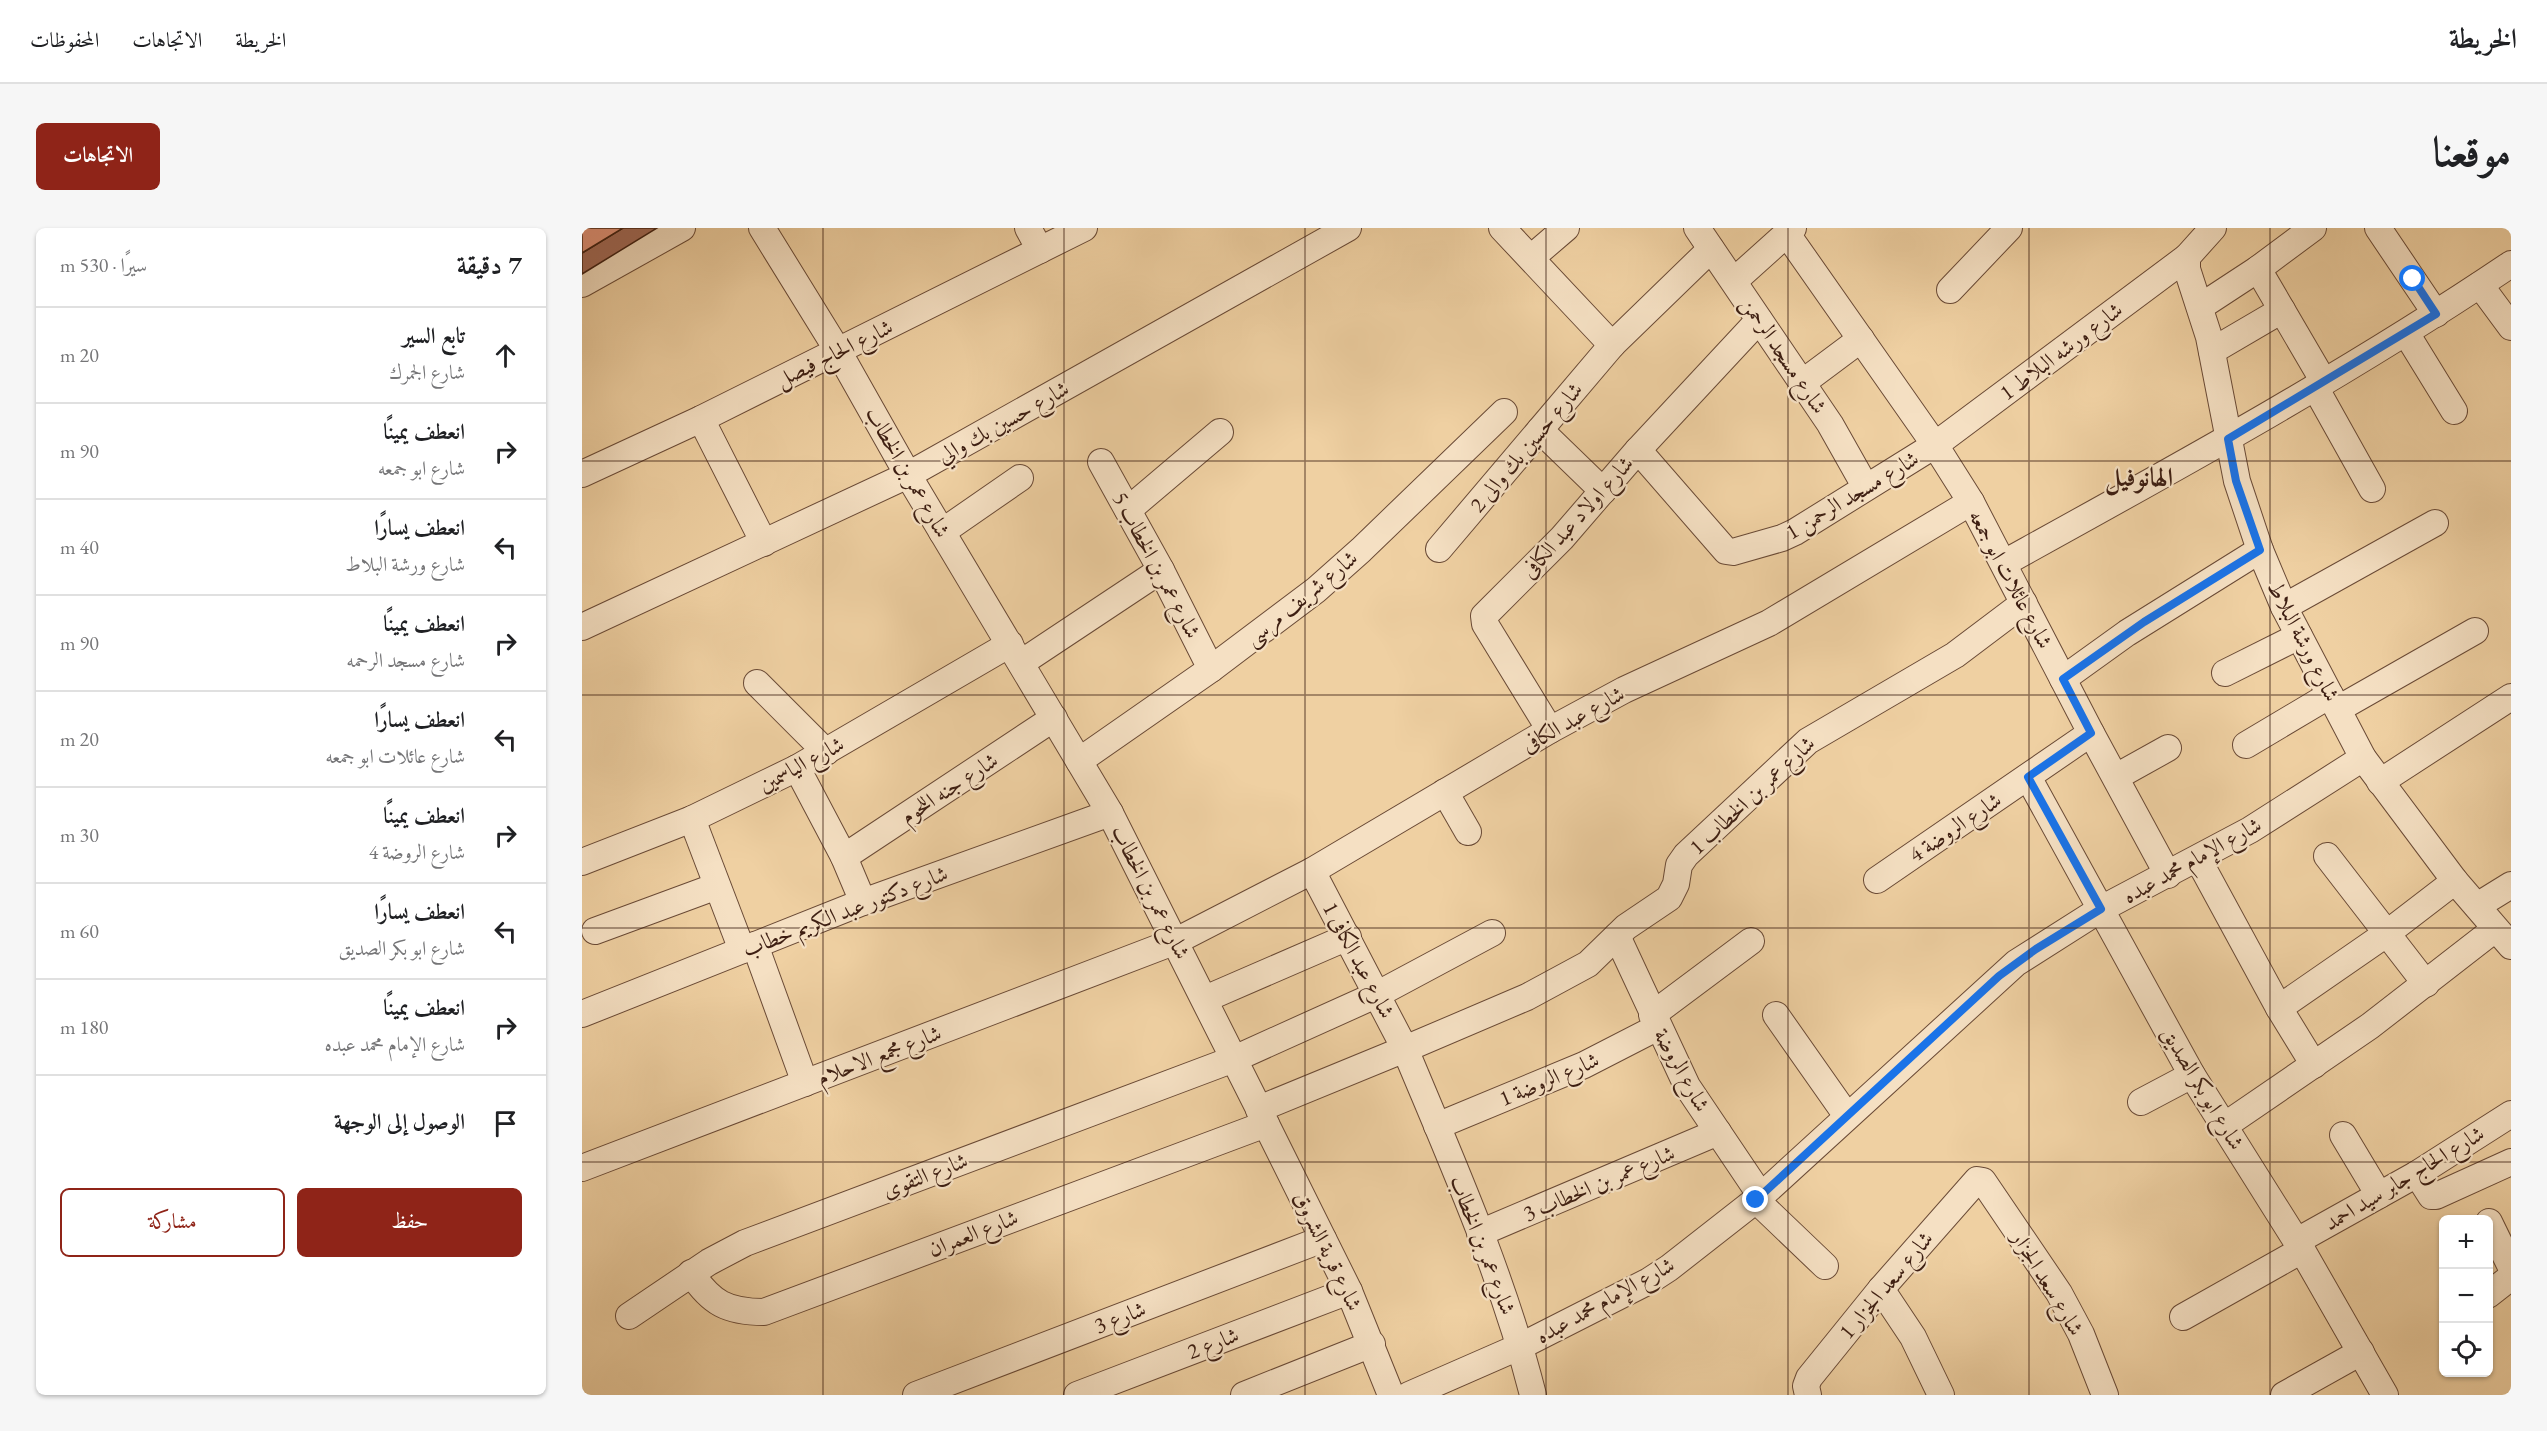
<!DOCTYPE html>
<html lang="ar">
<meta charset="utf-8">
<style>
:root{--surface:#fff;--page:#f6f6f6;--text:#202124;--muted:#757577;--line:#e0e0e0;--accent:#8f2418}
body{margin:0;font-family:"EB Garamond",Amiri,serif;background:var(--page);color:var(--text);direction:rtl}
.controls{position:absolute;right:18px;bottom:18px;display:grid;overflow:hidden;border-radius:9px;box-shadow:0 2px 4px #0004}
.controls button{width:54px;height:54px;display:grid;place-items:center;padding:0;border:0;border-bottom:2px solid var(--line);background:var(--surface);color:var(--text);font:30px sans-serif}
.stop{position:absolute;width:18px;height:18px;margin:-14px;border:4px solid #1a73e8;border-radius:50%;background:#fff}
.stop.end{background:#1a73e8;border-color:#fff;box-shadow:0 2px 6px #0008}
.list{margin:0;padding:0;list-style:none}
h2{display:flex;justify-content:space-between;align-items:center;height:78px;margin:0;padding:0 24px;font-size:26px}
h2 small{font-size:20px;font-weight:400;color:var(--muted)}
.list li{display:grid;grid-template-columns:39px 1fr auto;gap:18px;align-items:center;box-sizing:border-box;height:96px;padding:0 24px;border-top:2px solid var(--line)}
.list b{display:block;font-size:22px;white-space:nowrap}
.list p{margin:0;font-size:20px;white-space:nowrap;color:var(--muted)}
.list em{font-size:20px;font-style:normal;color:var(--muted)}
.actions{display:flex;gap:12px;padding:18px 24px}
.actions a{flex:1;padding:14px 0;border:2px solid var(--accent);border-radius:9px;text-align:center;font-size:21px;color:var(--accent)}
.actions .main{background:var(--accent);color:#fff}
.icon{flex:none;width:33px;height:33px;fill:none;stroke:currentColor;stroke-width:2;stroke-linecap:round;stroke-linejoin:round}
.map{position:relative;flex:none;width:1929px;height:1167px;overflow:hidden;direction:ltr;border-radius:9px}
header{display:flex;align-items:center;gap:36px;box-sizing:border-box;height:84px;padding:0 30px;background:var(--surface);border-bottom:2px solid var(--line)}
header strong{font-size:28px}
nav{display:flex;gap:33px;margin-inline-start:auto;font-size:21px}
.intro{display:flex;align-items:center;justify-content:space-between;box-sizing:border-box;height:144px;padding:0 36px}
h1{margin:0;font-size:42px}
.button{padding:15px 27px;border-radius:9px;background:var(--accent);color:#fff;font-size:21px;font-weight:700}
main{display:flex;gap:36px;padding:0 36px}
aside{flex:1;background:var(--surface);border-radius:9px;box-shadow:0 2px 4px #0004}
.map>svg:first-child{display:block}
</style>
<header>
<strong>الخريطة</strong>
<nav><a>الخريطة</a><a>الاتجاهات</a><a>المحفوظات</a></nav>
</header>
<div class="intro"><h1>موقعنا</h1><a class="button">الاتجاهات</a></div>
<main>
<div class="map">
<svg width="1929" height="1167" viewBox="0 0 1929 1167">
<rect width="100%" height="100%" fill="#efd0a2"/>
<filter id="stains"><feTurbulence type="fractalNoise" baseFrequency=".00333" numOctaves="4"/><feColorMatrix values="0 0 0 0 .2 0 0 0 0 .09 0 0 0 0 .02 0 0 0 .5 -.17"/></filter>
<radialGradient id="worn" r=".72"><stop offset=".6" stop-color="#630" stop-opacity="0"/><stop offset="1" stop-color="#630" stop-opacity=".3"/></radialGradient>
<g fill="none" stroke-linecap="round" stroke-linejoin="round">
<!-- minor casing -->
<g stroke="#6a4a36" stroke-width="28">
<g id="minor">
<path d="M180,0L256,123L326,247L528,585L677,881L823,821C870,934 921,1048 951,1167"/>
<path d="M446,0L458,22"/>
<path d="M920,0L1030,117"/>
<path d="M1115,0L1248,196L1283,258"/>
<path d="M1631,0L1605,29V41L1627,109L1655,253L1678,322L1702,379L1781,530L1873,653L1929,718"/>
<path d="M1796,0L1854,86"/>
<path d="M1205,6L1353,217L1389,274L1509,505L1586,647"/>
<path d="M949,30L984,0"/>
<path d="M1676,41L1742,154"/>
<path d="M1152,53L1211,0"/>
<path d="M0,56L100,0"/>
<path d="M1898,57L1929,99"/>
<path d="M1368,62L1427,0"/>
<path d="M1618,79L1676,41L1731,0"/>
<path d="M1824,105L1872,183"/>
<path d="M1630,123L1700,82"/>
<path d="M1220,155L1279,111"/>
<path d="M1733,159L1790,261"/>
<path d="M119,191L182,315"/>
<path d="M958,202L1021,263"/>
<path d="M1056,222L1144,323L1151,324L1200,310L1213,304L1353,217L1605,29"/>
<path d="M519,234L579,342L629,441"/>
<path d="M0,246L119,191L502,0"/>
<path d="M546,282L638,204"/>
<path d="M360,304L438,250"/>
<path d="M857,321L1030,117L1129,21"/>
<path d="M1422,335C1594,240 1766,146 1929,36"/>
<path d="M1702,379L1853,295"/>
<path d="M0,399L326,247L766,0"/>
<path d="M439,435L579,342"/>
<path d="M1643,445L1717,408"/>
<path d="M1481,451L1545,405L1678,322"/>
<path d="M175,455L244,524"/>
<path d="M1756,481L1893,403"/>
<path d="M968,502L903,396L902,388L980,310L1056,222L1177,92"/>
<path d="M1664,517L1748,467"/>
<path d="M497,533L629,441L734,362L779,322L922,184"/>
<path d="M215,540L262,629L281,674"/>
<path d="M1446,549L1610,847L1720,1022L1803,1167"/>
<path d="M1534,549L1586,520"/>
<path d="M1798,554L1929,469"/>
<path d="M863,564L886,604"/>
<path d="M110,591L160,722"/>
<path d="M1745,628L1844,756"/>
<path d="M262,629L472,490"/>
<path d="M1616,631L1697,780L1732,837"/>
<path d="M0,634L110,591L215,540L428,416"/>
<path d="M730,643L823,821L945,769L1006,736L1044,699L1087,670L1094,656L1097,637L1104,627L1226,513L1373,427L1442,375"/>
<path d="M1295,652L1509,505"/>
<path d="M1895,678L1929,657"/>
<path d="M13,703L135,658"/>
<path d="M1035,708L1105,858L1179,968"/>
<path d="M173,717L223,855"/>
<path d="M623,771L766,709"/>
<path d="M1697,780L1804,706L1873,653"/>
<path d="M0,786L281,674L528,585"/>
<path d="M1070,787L1169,713"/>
<path d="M1194,787L1265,888"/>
<path d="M1559,874L1610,847"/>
<path d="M677,882L767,1063L809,1167"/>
<path d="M855,898L1002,837L1076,799"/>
<path d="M1642,898L1788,798L1913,701"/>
<path d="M1761,907L1797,967"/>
<path d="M0,940L594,713L730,643L968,502L1042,462L1187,395L1389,274"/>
<path d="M1835,946L1849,968H1854L1929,934"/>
<path d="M1174,972L1243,1038"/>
<path d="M1907,994L1929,1039"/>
<path d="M898,1005L1136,904"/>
<path d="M1715,1013L1835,946L1929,886"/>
<path d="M109,1045C129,1075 145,1084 182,1084L684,896"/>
<path d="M1299,1061L1331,1109L1359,1167"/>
<path d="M1906,1067L1929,1049"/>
<path d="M47,1088L127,1034L163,1015L652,831L796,766L910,705"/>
<path d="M1601,1089L1720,1022"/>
<path d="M334,1167L741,1011"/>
<path d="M495,1167L767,1063"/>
<path d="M662,1167L790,1116"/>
<path d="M827,1167L939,1118L1067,1053L1087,1040L1179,968L1434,735L1519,681L1668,602L1781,530"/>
<path d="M1226,1167L1224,1158L1227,1150L1299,1061L1395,952L1401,953L1477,1065L1499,1106L1523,1167"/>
<path d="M1702,1167L1779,1124"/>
</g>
</g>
<!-- minor -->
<use href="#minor" stroke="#f5e0c3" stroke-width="26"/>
</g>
<!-- shaded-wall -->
<path fill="#a26a59" stroke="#3d1e12" stroke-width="1.5" d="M41,0H75L0,46V25Z"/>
<!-- building -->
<path fill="#e7977f" stroke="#3d1e12" stroke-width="1.5" d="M0,0H41L0,25Z"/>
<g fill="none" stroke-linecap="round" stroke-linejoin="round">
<!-- route -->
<path stroke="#1a73e8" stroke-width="8" d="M1174,972L1417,748L1454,721L1519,681L1446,549L1509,505L1481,451L1562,394L1678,322L1654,253L1646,211L1854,86L1831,51"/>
</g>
<!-- grid -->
<path fill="none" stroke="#3d1e12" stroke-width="1.5" stroke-opacity="0.55" d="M241,0V1167M482,0V1167M723,0V1167M964,0V1167M1206,0V1167M1447,0V1167M1688,0V1167M0,233H1929M0,467H1929M0,700H1929M0,934H1929"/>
<g text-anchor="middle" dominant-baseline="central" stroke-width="4.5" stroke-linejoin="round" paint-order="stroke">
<!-- street labels -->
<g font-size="22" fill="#3d1e12" stroke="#f5e0c3">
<text transform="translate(1479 123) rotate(-37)">شارع ورشه البلاط 1</text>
<text transform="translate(252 125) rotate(-26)">شارع الحاج فيصل</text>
<text transform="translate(1202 127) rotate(56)">شارع مسجد الرحمن</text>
<text transform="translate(421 194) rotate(-29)">شارع حسين بك والي</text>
<text transform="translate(944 219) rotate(-50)">شارع حسين بك والى 2</text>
<text transform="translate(326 244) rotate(60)">شارع عمر بن الخطاب</text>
<text transform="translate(1270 267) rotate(-31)">شارع مسجد الرحمن 1</text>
<text transform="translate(995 289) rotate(-48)">شارع اولاد عبد الكافى</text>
<text transform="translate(575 337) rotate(62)">شارع عمر بن الخطاب 5</text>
<text transform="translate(1429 351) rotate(62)">شارع عائلات ابو جمعه</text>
<text transform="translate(719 370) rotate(-39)">شارع شريف مرسى</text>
<text transform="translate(1722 413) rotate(63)">شارع ورشة البلاط</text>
<text transform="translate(991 491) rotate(-29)">شارع عبد الكافى</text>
<text transform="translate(219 536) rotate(-28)">شارع الياسمين</text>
<text transform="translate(367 560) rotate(-33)">شارع جنه اللحوم</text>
<text transform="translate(1170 567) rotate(-43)">شارع عمر بن الخطاب 1</text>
<text transform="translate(1373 599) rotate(-34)">شارع الروضة 4</text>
<text transform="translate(1610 632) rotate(-29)">شارع الإمام محمد عبده</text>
<text transform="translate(569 664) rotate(63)">شارع عمر بن الخطاب</text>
<text transform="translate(263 683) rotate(-21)">شارع دكتور عبد الكريم خطاب</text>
<text transform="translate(777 732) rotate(62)">شارع عبد الكافى 1</text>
<text transform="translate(297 827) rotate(-21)">شارع مجمع الاحلام</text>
<text transform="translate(1100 842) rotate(61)">شارع الروضة</text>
<text transform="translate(967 851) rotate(-23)">شارع الروضة 1</text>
<text transform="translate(1621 860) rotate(59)">شارع ابو بكر الصديق</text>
<text transform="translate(343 947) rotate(-21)">شارع التقوى</text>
<text transform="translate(1822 950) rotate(-31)">شارع الحاج جابر سيد احمد</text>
<text transform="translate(1017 955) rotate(-23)">شارع عمر بن الخطاب 3</text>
<text transform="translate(391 1005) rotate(-21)">شارع العمران</text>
<text transform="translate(901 1017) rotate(69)">شارع عمر بن الخطاب</text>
<text transform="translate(746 1023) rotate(64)">شارع قرية الشروق</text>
<text transform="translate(1466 1055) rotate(59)">شارع سعد الجزار</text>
<text transform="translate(1304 1057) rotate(-50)">شارع سعد الجزار 1</text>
<text transform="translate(1023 1072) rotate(-29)">شارع الإمام محمد عبده</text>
<text transform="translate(538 1089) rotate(-21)">شارع 3</text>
<text transform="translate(631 1115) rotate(-21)">شارع 2</text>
</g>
<!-- quarter labels -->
<g font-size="26" font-weight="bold" fill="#3d1e12" stroke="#f5e0c3">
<text x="1557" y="249">الهانوفيل</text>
</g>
</g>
<rect width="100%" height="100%" filter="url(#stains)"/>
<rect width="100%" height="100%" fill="url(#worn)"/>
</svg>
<div class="controls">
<button>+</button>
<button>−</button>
<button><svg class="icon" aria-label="locate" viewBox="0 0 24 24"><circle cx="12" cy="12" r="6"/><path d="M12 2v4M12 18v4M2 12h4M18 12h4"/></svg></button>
</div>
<div class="stop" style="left:1831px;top:51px"></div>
<div class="stop end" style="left:1174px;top:972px"></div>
</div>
<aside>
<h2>7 دقيقة<small>سيرًا · 530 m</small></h2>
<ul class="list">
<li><svg class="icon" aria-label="ahead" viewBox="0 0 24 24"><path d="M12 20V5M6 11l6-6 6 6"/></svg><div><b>تابع السير</b><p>شارع الجمرك</p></div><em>20 m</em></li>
<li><svg class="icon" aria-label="right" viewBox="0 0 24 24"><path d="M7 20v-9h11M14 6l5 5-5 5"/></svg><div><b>انعطف يمينًا</b><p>شارع ابو جمعه</p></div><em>90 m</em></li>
<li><svg class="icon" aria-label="left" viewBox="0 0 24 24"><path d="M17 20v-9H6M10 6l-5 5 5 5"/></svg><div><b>انعطف يسارًا</b><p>شارع ورشة البلاط</p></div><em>40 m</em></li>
<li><svg class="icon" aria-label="right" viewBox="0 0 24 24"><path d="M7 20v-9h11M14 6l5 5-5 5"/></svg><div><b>انعطف يمينًا</b><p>شارع مسجد الرحمه</p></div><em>90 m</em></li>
<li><svg class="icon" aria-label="left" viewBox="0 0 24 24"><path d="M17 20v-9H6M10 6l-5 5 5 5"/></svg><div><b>انعطف يسارًا</b><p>شارع عائلات ابو جمعه</p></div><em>20 m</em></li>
<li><svg class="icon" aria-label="right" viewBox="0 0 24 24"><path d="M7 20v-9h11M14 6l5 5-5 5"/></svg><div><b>انعطف يمينًا</b><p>شارع الروضة 4</p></div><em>30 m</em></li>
<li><svg class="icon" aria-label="left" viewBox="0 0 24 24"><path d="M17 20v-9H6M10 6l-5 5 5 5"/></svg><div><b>انعطف يسارًا</b><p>شارع ابو بكر الصديق</p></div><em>60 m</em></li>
<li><svg class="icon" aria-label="right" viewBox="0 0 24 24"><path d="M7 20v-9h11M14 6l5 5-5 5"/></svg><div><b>انعطف يمينًا</b><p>شارع الإمام محمد عبده</p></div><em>180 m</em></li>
<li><svg class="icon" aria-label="arrive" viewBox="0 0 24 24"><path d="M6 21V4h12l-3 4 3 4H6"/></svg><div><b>الوصول إلى الوجهة</b></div></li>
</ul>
<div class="actions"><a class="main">حفظ</a><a>مشاركة</a></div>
</aside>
</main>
